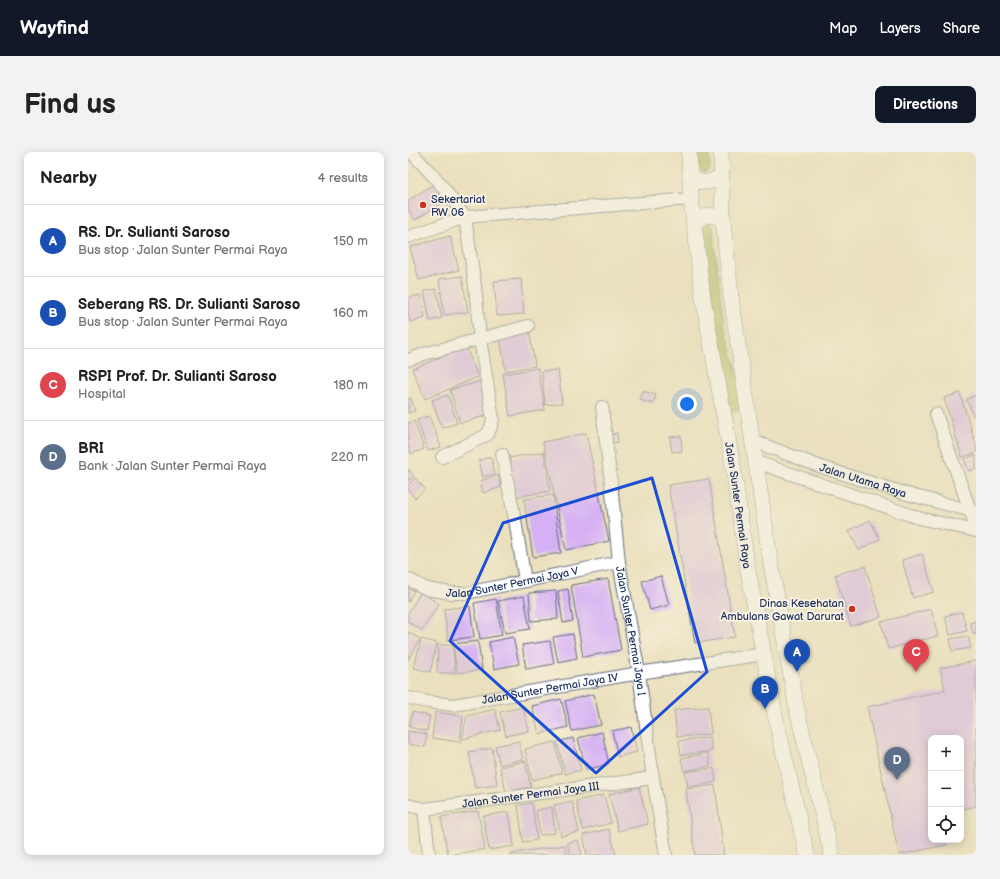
<!DOCTYPE html>
<meta charset="utf-8">
<style>
:root{--surface:#fff;--page:#f2f2f2;--text:#222;--muted:#767676;--line:#e0e0e0;--accent:#111827}
body{margin:0;font-family:"Balsamiq Sans",sans-serif;background:var(--page);color:var(--text)}
.controls{position:absolute;right:12px;bottom:12px;display:grid;overflow:hidden;border-radius:8px;box-shadow:0 2px 10px #0003}
.controls button{width:36px;height:36px;display:grid;place-items:center;padding:0;border:0;border-bottom:1px solid var(--line);background:var(--surface);color:var(--text);font:20px sans-serif}
.you{position:absolute;left:279px;top:252px;width:14px;height:14px;margin:-10px;border:3px solid #fff;border-radius:50%;background:#1a73e8;box-shadow:0 0 0 6px #1a73e833}
.badge{display:grid;place-items:center;width:26px;height:26px;border-radius:50%;background:var(--accent);color:#fff;font-size:13px;font-weight:700}
.pin{position:absolute;translate:-50% -33px;filter:drop-shadow(0 1px 2px #0008)}
.pin::after{content:'';position:absolute;top:21px;width:14px;height:12px;background:inherit;clip-path:polygon(0 0,100% 0,50% 100%)}
.list{margin:0;padding:0;list-style:none}
h2{display:flex;justify-content:space-between;align-items:center;height:52px;margin:0;padding:0 16px;font-size:17px}
h2 small{font-size:13px;font-weight:400;color:var(--muted)}
.list li{display:grid;grid-template-columns:26px 1fr auto;gap:12px;align-items:center;box-sizing:border-box;height:72px;padding:0 16px;border-top:1px solid var(--line)}
.list b{display:block;font-size:15px;white-space:nowrap}
.list p{margin:0;font-size:13px;white-space:nowrap;color:var(--muted)}
.list em{font-size:13px;font-style:normal;color:var(--muted)}
.icon{flex:none;width:22px;height:22px;fill:none;stroke:currentColor;stroke-width:2;stroke-linecap:round;stroke-linejoin:round}
.map{position:relative;flex:none;width:568px;height:703px;overflow:hidden;border-radius:8px}
header{display:flex;align-items:center;gap:24px;box-sizing:border-box;height:56px;padding:0 20px;background:var(--accent);color:#fff}
header strong{font-size:19px}
nav{display:flex;gap:22px;margin-inline-start:auto;font-size:14px}
.intro{display:flex;align-items:center;justify-content:space-between;box-sizing:border-box;height:96px;padding:0 24px}
h1{margin:0;font-size:28px}
.button{padding:10px 18px;border-radius:8px;background:var(--accent);color:#fff;font-size:14px;font-weight:700}
main{display:flex;gap:24px;padding:0 24px}
aside{flex:1;background:var(--surface);border-radius:8px;box-shadow:0 2px 10px #0003}
.map>svg:first-child{display:block}
</style>
<header>
<strong>Wayfind</strong>
<nav><a>Map</a><a>Layers</a><a>Share</a></nav>
</header>
<div class="intro"><h1>Find us</h1><a class="button">Directions</a></div>
<main>
<aside>
<h2>Nearby<small>4 results</small></h2>
<ul class="list">
<li><span class="badge" style="background:#1a4fb4">A</span><div><b>RS. Dr. Sulianti Saroso</b><p>Bus stop · Jalan Sunter Permai Raya</p></div><em>150 m</em></li>
<li><span class="badge" style="background:#1a4fb4">B</span><div><b>Seberang RS. Dr. Sulianti Saroso</b><p>Bus stop · Jalan Sunter Permai Raya</p></div><em>160 m</em></li>
<li><span class="badge" style="background:#e0444e">C</span><div><b>RSPI Prof. Dr. Sulianti Saroso</b><p>Hospital</p></div><em>180 m</em></li>
<li><span class="badge" style="background:#5c6f8a">D</span><div><b>BRI</b><p>Bank · Jalan Sunter Permai Raya</p></div><em>220 m</em></li>
</ul>
</aside>
<div class="map">
<svg width="568" height="703" viewBox="0 0 568 703">
<rect width="100%" height="100%" fill="#fcf5e5"/>
<filter id="ink" filterUnits="userSpaceOnUse"><feTurbulence type="fractalNoise" baseFrequency=".025" numOctaves="2"/><feDisplacementMap in="SourceGraphic" scale="8" xChannelSelector="R" yChannelSelector="G"/><feConvolveMatrix kernelMatrix="1 2 1 2 8 2 1 2 1" color-interpolation-filters="sRGB"/></filter>
<filter id="wash" filterUnits="userSpaceOnUse"><feTurbulence type="fractalNoise" baseFrequency=".012" numOctaves="4" result="noise"/><feDisplacementMap in="SourceGraphic" scale="16" xChannelSelector="R" yChannelSelector="G"/><feGaussianBlur stdDeviation="0.9" result="paint"/><feColorMatrix in="noise" values="0 0 0 0 0 0 0 0 0 0 0 0 0 0 0 0 0 1.4 0 .05"/><feComposite in="paint" operator="in"/></filter>
<g filter="url(#wash)">
<rect width="100%" height="100%" fill="#eae0bd"/>
<!-- green -->
<g fill="#acbd60" stroke="#64765f">
<path d="M290,0H301L302,17L298,21H295L291,17Z"/>
<path d="M299,70C303,71 304,72 305,77L309,115L316,173L329,217L334,257L323,260L303,154L295,75Z"/>
</g>
<g id="blocks">
<!-- building -->
<g fill="#d5b0f4">
<path d="M27,31L39,48L7,68L0,57V49Z"/>
<path d="M42,84L51,118L11,128L2,95Z"/>
<path d="M54,124L60,160L36,163L31,127Z"/>
<path d="M113,127L116,162L89,164L86,129Z"/>
<path d="M28,137L34,166L22,169L16,139Z"/>
<path d="M12,143L17,166L2,170L0,160V146Z"/>
<path d="M121,177L127,214L98,219L91,182Z"/>
<path d="M58,195L70,225L17,247L4,217Z"/>
<path d="M130,216L137,258L102,264L95,222Z"/>
<path d="M150,218L154,251L137,253L134,219Z"/>
<path d="M74,229L84,262L52,271L42,238Z"/>
<path d="M235,239L248,243L245,252L232,248Z"/>
<path d="M552,241L568,293V301L554,305L536,246Z"/>
<path d="M40,243L49,271L34,276L24,248Z"/>
<path d="M568,243V268L558,248Z"/>
<path d="M3,246L7,259L0,261V247Z"/>
<path d="M21,264L33,295L20,299L9,268Z"/>
<path d="M6,269L16,297L3,302L0,293V271Z"/>
<path d="M178,281L201,389L158,398L135,290Z"/>
<path d="M209,281L210,290L203,291L202,283Z"/>
<path d="M273,284L274,299L264,300L262,285Z"/>
<path d="M136,300L142,339L108,345L101,306Z"/>
<path d="M568,303V317L561,319L556,307Z"/>
<path d="M83,305L87,322L75,325L71,308Z"/>
<path d="M0,317L6,324L0,329Z"/>
<path d="M90,323L93,335L75,341L72,329Z"/>
<path d="M7,326L17,337L7,346L0,338V333Z"/>
<path d="M301,327L327,485L287,491L260,333Z"/>
<path d="M145,343L153,401L125,405L116,347Z"/>
<path d="M462,368L472,387L451,398L441,379Z"/>
<path d="M514,402L526,440L505,446L494,408Z"/>
<path d="M457,414L473,465L443,474L427,423Z"/>
<path d="M253,424L261,453L242,458L234,429Z"/>
<path d="M200,427L213,498L175,505L163,433Z"/>
<path d="M0,436L6,439L0,450Z"/>
<path d="M160,437L165,469L155,471L150,439Z"/>
<path d="M148,439L150,467L123,469L121,441Z"/>
<path d="M13,440L31,452L14,478L0,470V461Z"/>
<path d="M116,444L122,477L97,481L90,449Z"/>
<path d="M88,447L94,483L72,487L66,451Z"/>
<path d="M62,454L66,485L40,488L36,457Z"/>
<path d="M523,457L530,484L480,497L473,470Z"/>
<path d="M554,460L559,479L542,483L537,464Z"/>
<path d="M568,469V482H565L562,471Z"/>
<path d="M0,480L12,487L0,508Z"/>
<path d="M165,482L169,506L150,510L145,485Z"/>
<path d="M560,484L563,496L544,499L542,487Z"/>
<path d="M105,485L111,512L86,517L81,490Z"/>
<path d="M13,487L29,491L22,520L6,516Z"/>
<path d="M70,489L74,518L49,521L45,492Z"/>
<path d="M142,489L146,512L118,517L114,493Z"/>
<path d="M30,493H45L47,521H29Z"/>
<path d="M568,509V654L553,658V586H523V688H537L538,693L491,703L459,555L537,538L532,516Z"/>
<path d="M186,542L193,573L164,579L157,549Z"/>
<path d="M153,547L160,575L131,582L124,554Z"/>
<path d="M115,555L121,579L98,584L92,560Z"/>
<path d="M300,555L303,582L269,585L266,558Z"/>
<path d="M87,557L92,578L54,587L59,564Z"/>
<path d="M4,560L22,564L19,579L1,575Z"/>
<path d="M27,560L55,564L52,590L24,586Z"/>
<path d="M223,575L229,600L210,605L204,579Z"/>
<path d="M0,579L19,582L17,595L0,592Z"/>
<path d="M194,580L201,612L178,618L170,586Z"/>
<path d="M302,585L304,599L273,603L271,589Z"/>
<path d="M165,586L173,618L157,622L149,590Z"/>
<path d="M111,589L115,607L92,613L87,594Z"/>
<path d="M147,590L154,621L124,628L117,597Z"/>
<path d="M84,596L89,633L67,636L61,600Z"/>
<path d="M300,601L302,614L276,619L273,606Z"/>
<path d="M117,609L123,635L98,640L92,615Z"/>
<path d="M306,616L308,630L280,635L277,620Z"/>
<path d="M307,633L316,703H287L278,637Z"/>
<path d="M231,635L240,672L210,679L201,642Z"/>
<path d="M196,643L203,671L175,678L168,649Z"/>
<path d="M164,649L171,680L153,684L146,653Z"/>
<path d="M124,651L129,688L115,690L110,653Z"/>
<path d="M144,655L147,681L132,683L128,658Z"/>
<path d="M70,659L77,697L40,703L33,665Z"/>
<path d="M101,660L106,694L81,698L75,664Z"/>
<path d="M201,677L208,703H179L175,683Z"/>
<path d="M170,688L174,703H162L159,691Z"/>
<path d="M157,693L159,703H102V702Z"/>
</g>
</g>
</g>
<g filter="url(#ink)">
<use href="#blocks" fill-opacity="0" stroke="#636d7f" stroke-width="1"/>
<g fill="none" stroke-linecap="round" stroke-linejoin="round">
<!-- minor casing -->
<g stroke="#636d7f" stroke-width="14">
<g id="minor">
<path d="M3,0L30,29L57,65L67,134L72,187L85,267L83,275L79,283L34,305"/>
<path d="M0,85L57,65L283,47"/>
<path d="M0,208L16,202L120,174"/>
<path id="s1" d="M194,255L203,331L211,410L231,521L245,626L258,703"/>
<path d="M528,262L568,375"/>
<path id="s2" d="M345,289L416,316L499,342L568,360"/>
<path d="M94,302L107,368L117,429"/>
<path d="M348,310L511,366L568,379"/>
<path id="s3" d="M0,427L19,437L43,441H58L211,410"/>
<path id="s4" d="M0,546L20,550L45,553L231,521L356,502"/>
<path id="s5" d="M0,653L16,657L245,626"/>
<path d="M16,657L21,703"/>
</g>
</g>
<!-- tertiary casing -->
<g stroke="#636d7f" stroke-width="16">
<g id="tertiary">
<path id="s6" d="M281,0L283,47L295,146L325,314L339,413L367,563L399,703"/>
<path d="M313,0L315,68L323,144L362,406L389,558L424,703"/>
<path d="M282,24C294,33 302,32 314,23"/>
<path d="M286,72C296,62 303,61 315,68"/>
</g>
</g>
<!-- minor -->
<use href="#minor" stroke="#fff" stroke-width="12"/>
<!-- tertiary -->
<use href="#tertiary" stroke="#fff" stroke-width="15"/>
</g>
</g>
<!-- marked area -->
<path d="M0 0H568V703H0ZM244,326L299,520L188,621L42,489L95,371Z" fill="#eae0bd" fill-opacity=".55" fill-rule="evenodd"/>
<path fill="none" stroke="#1d4ed8" stroke-width="3" stroke-linejoin="round" d="M244,326L299,520L188,621L42,489L95,371Z"/>
<!-- markers -->
<g fill="#c8321e" stroke="#fcf5e5" stroke-width="1.5">
<circle cx="15" cy="53" r="4"/>
<circle cx="444" cy="457" r="4"/>
</g>
<g text-anchor="middle" dominant-baseline="central" stroke-width="3.5" stroke-linejoin="round" paint-order="stroke">
<!-- poi labels -->
<g font-size="11" fill="#1b2f5e" stroke="#fcf5e5" text-anchor="start">
<text x="23" y="47">Sekertariat<tspan x="23" dy="13">RW 06</tspan></text>
<text x="436" y="451" text-anchor="end">Dinas Kesehatan<tspan x="436" dy="13">Ambulans Gawat Darurat</tspan></text>
</g>
<!-- street labels -->
<g font-size="11" fill="#1b2f5e" stroke="#fcf5e5">
<text stroke="none"><textPath href="#s2" startOffset="117">Jalan Utama Raya</textPath></text>
<text stroke="none"><textPath href="#s6" startOffset="357">Jalan Sunter Permai Raya</textPath></text>
<text stroke="none"><textPath href="#s3" startOffset="108">Jalan Sunter Permai Jaya V</textPath></text>
<text stroke="none"><textPath href="#s1" startOffset="226">Jalan Sunter Permai Jaya I</textPath></text>
<text stroke="none"><textPath href="#s4" startOffset="144">Jalan Sunter Permai Jaya IV</textPath></text>
<text stroke="none"><textPath href="#s5" startOffset="124">Jalan Sunter Permai Jaya III</textPath></text>
</g>
</g>
</svg>
<div class="controls">
<button>+</button>
<button>−</button>
<button><svg class="icon" aria-label="locate" viewBox="0 0 24 24"><circle cx="12" cy="12" r="6"/><path d="M12 2v4M12 18v4M2 12h4M18 12h4"/></svg></button>
</div>
<div class="you"></div>
<div class="pin badge" style="left:389px;top:520px;background:#1a4fb4">A</div>
<div class="pin badge" style="left:357px;top:557px;background:#1a4fb4">B</div>
<div class="pin badge" style="left:508px;top:520px;background:#e0444e">C</div>
<div class="pin badge" style="left:489px;top:628px;background:#5c6f8a">D</div>
</div>
</main>
